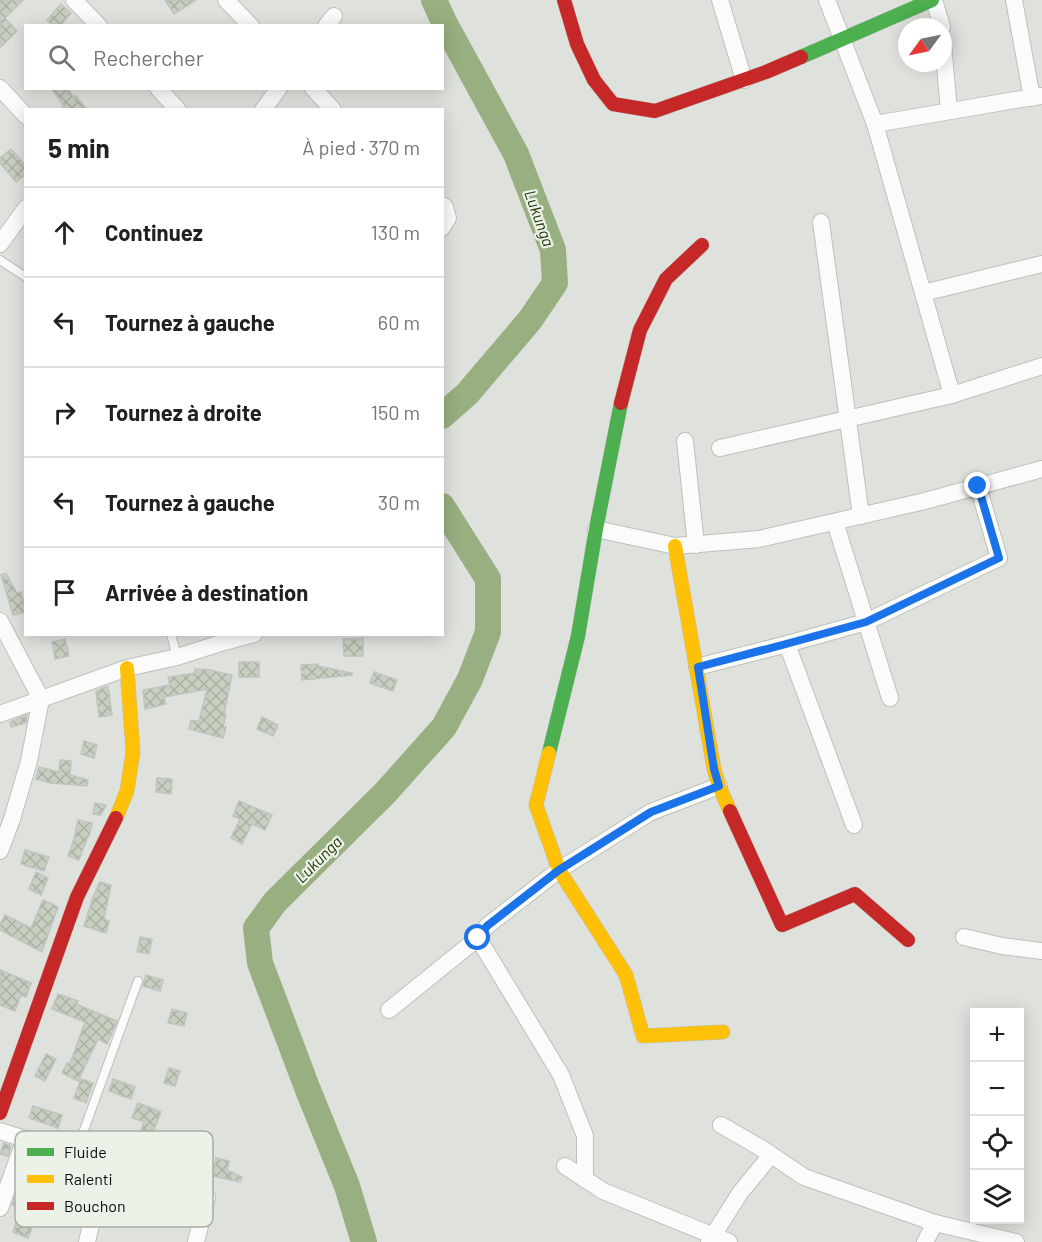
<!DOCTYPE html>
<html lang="fr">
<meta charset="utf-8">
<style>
:root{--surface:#fff;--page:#f6f6f6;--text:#202124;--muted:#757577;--line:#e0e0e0}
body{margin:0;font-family:Barlow,sans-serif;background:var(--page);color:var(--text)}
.controls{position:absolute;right:18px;bottom:18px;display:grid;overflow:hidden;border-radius:0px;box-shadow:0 3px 15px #0003}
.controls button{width:54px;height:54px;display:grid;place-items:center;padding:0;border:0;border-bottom:2px solid var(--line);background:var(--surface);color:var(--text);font:30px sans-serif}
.compass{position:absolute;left:898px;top:18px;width:54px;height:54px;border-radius:50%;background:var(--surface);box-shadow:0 3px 15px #0003;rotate:237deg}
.stop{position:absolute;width:18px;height:18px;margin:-14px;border:4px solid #1a73e8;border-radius:50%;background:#fff}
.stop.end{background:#1a73e8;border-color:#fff;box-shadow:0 2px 6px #0008}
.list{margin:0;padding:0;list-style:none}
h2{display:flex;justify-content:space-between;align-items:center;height:78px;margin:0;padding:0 24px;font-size:26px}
h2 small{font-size:20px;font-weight:400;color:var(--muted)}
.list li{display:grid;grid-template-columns:39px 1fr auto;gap:18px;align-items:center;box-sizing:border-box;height:90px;padding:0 24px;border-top:2px solid var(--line)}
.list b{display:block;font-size:22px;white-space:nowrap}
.list em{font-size:20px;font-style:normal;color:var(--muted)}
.icon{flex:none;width:33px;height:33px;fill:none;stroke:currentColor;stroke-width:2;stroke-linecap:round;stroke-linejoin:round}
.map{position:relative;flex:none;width:1042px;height:1242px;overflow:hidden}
.search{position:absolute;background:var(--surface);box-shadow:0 3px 15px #0003;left:24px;top:24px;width:420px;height:66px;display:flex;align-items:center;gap:15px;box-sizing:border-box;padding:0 21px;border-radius:0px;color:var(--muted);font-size:22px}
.panel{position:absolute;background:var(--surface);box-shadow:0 3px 15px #0003;left:24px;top:108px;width:420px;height:528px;border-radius:0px}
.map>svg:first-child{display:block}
</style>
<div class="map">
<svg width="1042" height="1242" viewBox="0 0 1042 1242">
<defs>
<pattern id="building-cross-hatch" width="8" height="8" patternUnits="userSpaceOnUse" patternTransform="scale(1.5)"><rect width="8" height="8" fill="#c7cfc0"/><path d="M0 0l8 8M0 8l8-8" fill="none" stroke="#aab1a4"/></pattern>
</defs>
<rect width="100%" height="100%" fill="#dfe2dc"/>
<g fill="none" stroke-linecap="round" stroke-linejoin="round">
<!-- river -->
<g stroke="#98af82" stroke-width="26">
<path d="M434,0L444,22L516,154L553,250L555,283L530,320L467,394L442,416"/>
<path d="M364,1242L347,1186L308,1090L260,963L256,928L275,902L385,793L444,727L470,679L488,632V579L442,506"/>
</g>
</g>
<!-- building -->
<g fill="url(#building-cross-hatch)" stroke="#c1c4bf" stroke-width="1.5">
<path d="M0,0H23L5,18L17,31L0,48Z"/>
<path d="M165,0H196L174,14Z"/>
<path d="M61,4L71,13L60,26H53L47,20Z"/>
<path d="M51,88H67L74,98L76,96L87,110H59L64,106Z"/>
<path d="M11,149L26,166V174L16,182L0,163V158Z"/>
<path d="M6,573L17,593L21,592L26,612L13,615L1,575Z"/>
<path d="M363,638V656H344L343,639Z"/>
<path d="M65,639L69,656L55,659L52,642Z"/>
<rect x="239" y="662" width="20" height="15"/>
<path d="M318,664V666L352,673V675L302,680L301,665Z"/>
<path d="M195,669L210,670L232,675L224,714L226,715L223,727H226L223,738L189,729L191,720L208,723L199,721L207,689L164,697L166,704L145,709L143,690L170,685L168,677L195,673Z"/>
<path d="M374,672L397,680L393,691L370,683Z"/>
<path d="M108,686L112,715L99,717L96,691Z"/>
<path d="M27,715L26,723L11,727L10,722Z"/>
<path d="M262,717L278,725L273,736L257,729Z"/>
<path d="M84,741L97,745L94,758L81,754Z"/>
<path d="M60,760L71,761L70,775L88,780L87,786L51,783L36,779L39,767L59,772Z"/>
<path d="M157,778L172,779L171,794L156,792Z"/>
<path d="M239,801L272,815L265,830L252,824L242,844L231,838L240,819L233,816Z"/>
<path d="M95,803L106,805L101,815L93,814Z"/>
<path d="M78,820L92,823L89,837L88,836L79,860L68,856L74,839Z"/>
<path d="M25,850L49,857L44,871L21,864Z"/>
<path d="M36,872L48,878L41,895L29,889Z"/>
<path d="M100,882L111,885L104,919L109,921L106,933L84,926L93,897Z"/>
<path d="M43,900L58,907L42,952L0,930V925L5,915L31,928Z"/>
<path d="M140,937L152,939L149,954L137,952Z"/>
<path d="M0,970L31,983L26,997L21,995L15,1011L0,1005Z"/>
<path d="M146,975L163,980L160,991L143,986Z"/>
<path d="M58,994L78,1001L76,1004L117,1021L107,1044L98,1039L78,1081L62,1073L67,1063L70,1064L85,1022L52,1009Z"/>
<path d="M172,1009L187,1013L184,1026L168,1023Z"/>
<path d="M46,1054L56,1059L45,1081L35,1076Z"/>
<path d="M169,1068L180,1071L175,1086L164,1083Z"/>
<path d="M81,1079L93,1083L86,1103L74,1098Z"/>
<path d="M113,1079L135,1087L131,1099L109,1091Z"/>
<path d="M138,1103L161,1112L154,1130L151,1142L139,1138L144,1122L132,1118Z"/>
<path d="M33,1106L62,1115L58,1128L29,1118Z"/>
<path d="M4,1143L11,1146L8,1156L0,1154Z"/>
<path d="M201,1158L215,1165L216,1158L229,1161L227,1170L242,1177L240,1182L209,1175L196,1169Z"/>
<path d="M26,1166L45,1175L38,1189L36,1188L27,1210L12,1205Z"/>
<path d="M18,1217L34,1223L28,1238L13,1232Z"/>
</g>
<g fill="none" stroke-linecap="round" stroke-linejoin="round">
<!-- lane casing -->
<g stroke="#bdc0bb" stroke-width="10">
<g id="lane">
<path d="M0,260L26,277"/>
<path d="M171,634L177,657"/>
<path d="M75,1155L138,981"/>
</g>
</g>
<!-- street casing -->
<g stroke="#bdc0bb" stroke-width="18">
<g id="street">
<path d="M74,0L99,26"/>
<path d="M226,0L251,26"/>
<path d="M720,0L744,80"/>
<path d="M827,0L875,124L952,395"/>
<path d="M934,0L942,27"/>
<path d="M1014,0L1032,98"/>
<path d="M326,26L334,16"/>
<path d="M943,44L949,111"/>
<path d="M0,88L26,116"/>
<path d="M158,88L178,110"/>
<path d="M313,88L333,110"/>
<path d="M263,110L279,88"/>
<path d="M875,124L1015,100L1042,96"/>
<path d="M442,205L445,207L448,218L442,228"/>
<path d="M821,222L861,516"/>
<path d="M0,244L26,208"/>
<path d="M923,293L1042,264"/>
<path d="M685,441L696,545"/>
<path d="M720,448L952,395L1042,366"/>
<path d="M835,522L890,698"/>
<path d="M596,529L675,546L759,539L925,501L1042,469"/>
<path d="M0,621L41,699L29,761L12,819L0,851"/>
<path d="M787,644L854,825"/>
<path d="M697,667L787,644L866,622L999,558L978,486"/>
<path d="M0,714L127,668L177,657L224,642L254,634"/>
<path d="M964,937L1002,946L1042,951"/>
<path d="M478,938L561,1075L585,1136V1179"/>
<path d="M389,1010L478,938L487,926L559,870L651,812L719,786"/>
<path d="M721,1125L761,1148L804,1177L935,1223L1016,1242"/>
<path d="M0,1131L207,1197L196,1242"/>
<path d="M565,1166L603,1191L729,1242"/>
<path d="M0,1208L25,1139"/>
<path d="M87,1242L105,1164"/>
<path d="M709,1242L740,1193L771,1155"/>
<path d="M925,1242L935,1223"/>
</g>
</g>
<!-- fast casing -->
<g stroke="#bdc0bb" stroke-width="15">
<g id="fast">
<path d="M801,57L932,0"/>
<path d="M549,753L578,636L596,529L621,403"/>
</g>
</g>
<!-- slow casing -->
<g stroke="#bdc0bb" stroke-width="15">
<g id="slow">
<path d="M675,546L714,769L719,786L730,811"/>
<path d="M549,753L536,805L559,870L626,975L643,1036L723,1032"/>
<path d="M116,818L127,791L133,752L127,668"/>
</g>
</g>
<!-- jam casing -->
<g stroke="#bdc0bb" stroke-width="15">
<g id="jam">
<path d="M564,0L577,44L594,80L613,104L655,111L766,72L801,57"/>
<path d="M621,403L640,330L666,279L702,245"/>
<path d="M730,811L782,925L855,894L908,940"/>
<path d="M0,1113L77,897L116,818"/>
</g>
</g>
<!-- lane -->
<use href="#lane" stroke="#fafbfa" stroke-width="8"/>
<!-- street -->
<use href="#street" stroke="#fafbfa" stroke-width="16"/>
<!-- fast -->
<use href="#fast" stroke="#4caf50" stroke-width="14"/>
<!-- slow -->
<use href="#slow" stroke="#ffc107" stroke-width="14"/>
<!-- jam -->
<use href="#jam" stroke="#c62828" stroke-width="14"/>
</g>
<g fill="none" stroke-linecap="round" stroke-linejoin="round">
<!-- route -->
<path stroke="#1a73e8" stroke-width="8" d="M478,938L487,926L559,870L651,812L719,786L714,769L698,667L786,644L866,622L999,558L978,486"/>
</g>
<g text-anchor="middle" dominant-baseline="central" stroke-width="4.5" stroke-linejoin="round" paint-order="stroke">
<!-- water labels -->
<g font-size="16" font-style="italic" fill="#203507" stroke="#ecf2e7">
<text transform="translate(540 218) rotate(70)">Lukunga</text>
<text transform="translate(318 859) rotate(-45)">Lukunga</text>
</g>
</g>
<!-- legend -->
<rect x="15" y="1131" width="198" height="96" rx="9" fill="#ecf2e7" stroke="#a8ada5" stroke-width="1.5"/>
<rect x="27" y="1148" width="27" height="8" fill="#4caf50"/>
<rect x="27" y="1175" width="27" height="8" fill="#ffc107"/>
<rect x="27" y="1202" width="27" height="8" fill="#c62828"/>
<g font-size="16" fill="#0b0d0a">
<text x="64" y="1158">Fluide</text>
<text x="64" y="1185">Ralenti</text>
<text x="64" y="1212">Bouchon</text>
</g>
</svg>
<div class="controls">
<button>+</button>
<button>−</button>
<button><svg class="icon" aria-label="locate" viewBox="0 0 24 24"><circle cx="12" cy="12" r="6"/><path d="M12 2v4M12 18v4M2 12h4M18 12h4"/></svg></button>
<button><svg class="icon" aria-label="layers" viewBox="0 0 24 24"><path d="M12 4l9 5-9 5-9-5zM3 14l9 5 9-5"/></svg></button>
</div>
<svg class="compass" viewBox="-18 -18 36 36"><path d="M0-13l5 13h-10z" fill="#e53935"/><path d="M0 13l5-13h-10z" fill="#757577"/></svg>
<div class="stop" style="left:478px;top:938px"></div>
<div class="stop end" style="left:978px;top:486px"></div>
<div class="search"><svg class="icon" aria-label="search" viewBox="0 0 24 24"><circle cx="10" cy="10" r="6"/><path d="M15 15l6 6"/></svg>Rechercher</div>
<section class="panel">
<h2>5 min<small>À pied · 370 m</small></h2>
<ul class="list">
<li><svg class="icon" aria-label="ahead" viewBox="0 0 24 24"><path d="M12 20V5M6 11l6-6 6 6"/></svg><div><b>Continuez</b></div><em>130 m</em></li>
<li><svg class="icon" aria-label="left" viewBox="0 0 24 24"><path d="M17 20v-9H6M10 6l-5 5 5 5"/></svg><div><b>Tournez à gauche</b></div><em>60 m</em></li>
<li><svg class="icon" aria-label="right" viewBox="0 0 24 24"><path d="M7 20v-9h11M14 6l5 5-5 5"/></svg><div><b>Tournez à droite</b></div><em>150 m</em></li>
<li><svg class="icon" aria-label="left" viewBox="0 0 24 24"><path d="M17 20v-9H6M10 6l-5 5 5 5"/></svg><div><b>Tournez à gauche</b></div><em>30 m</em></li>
<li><svg class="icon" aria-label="arrive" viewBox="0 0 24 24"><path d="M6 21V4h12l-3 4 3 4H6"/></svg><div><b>Arrivée à destination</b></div></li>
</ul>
</section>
</div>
